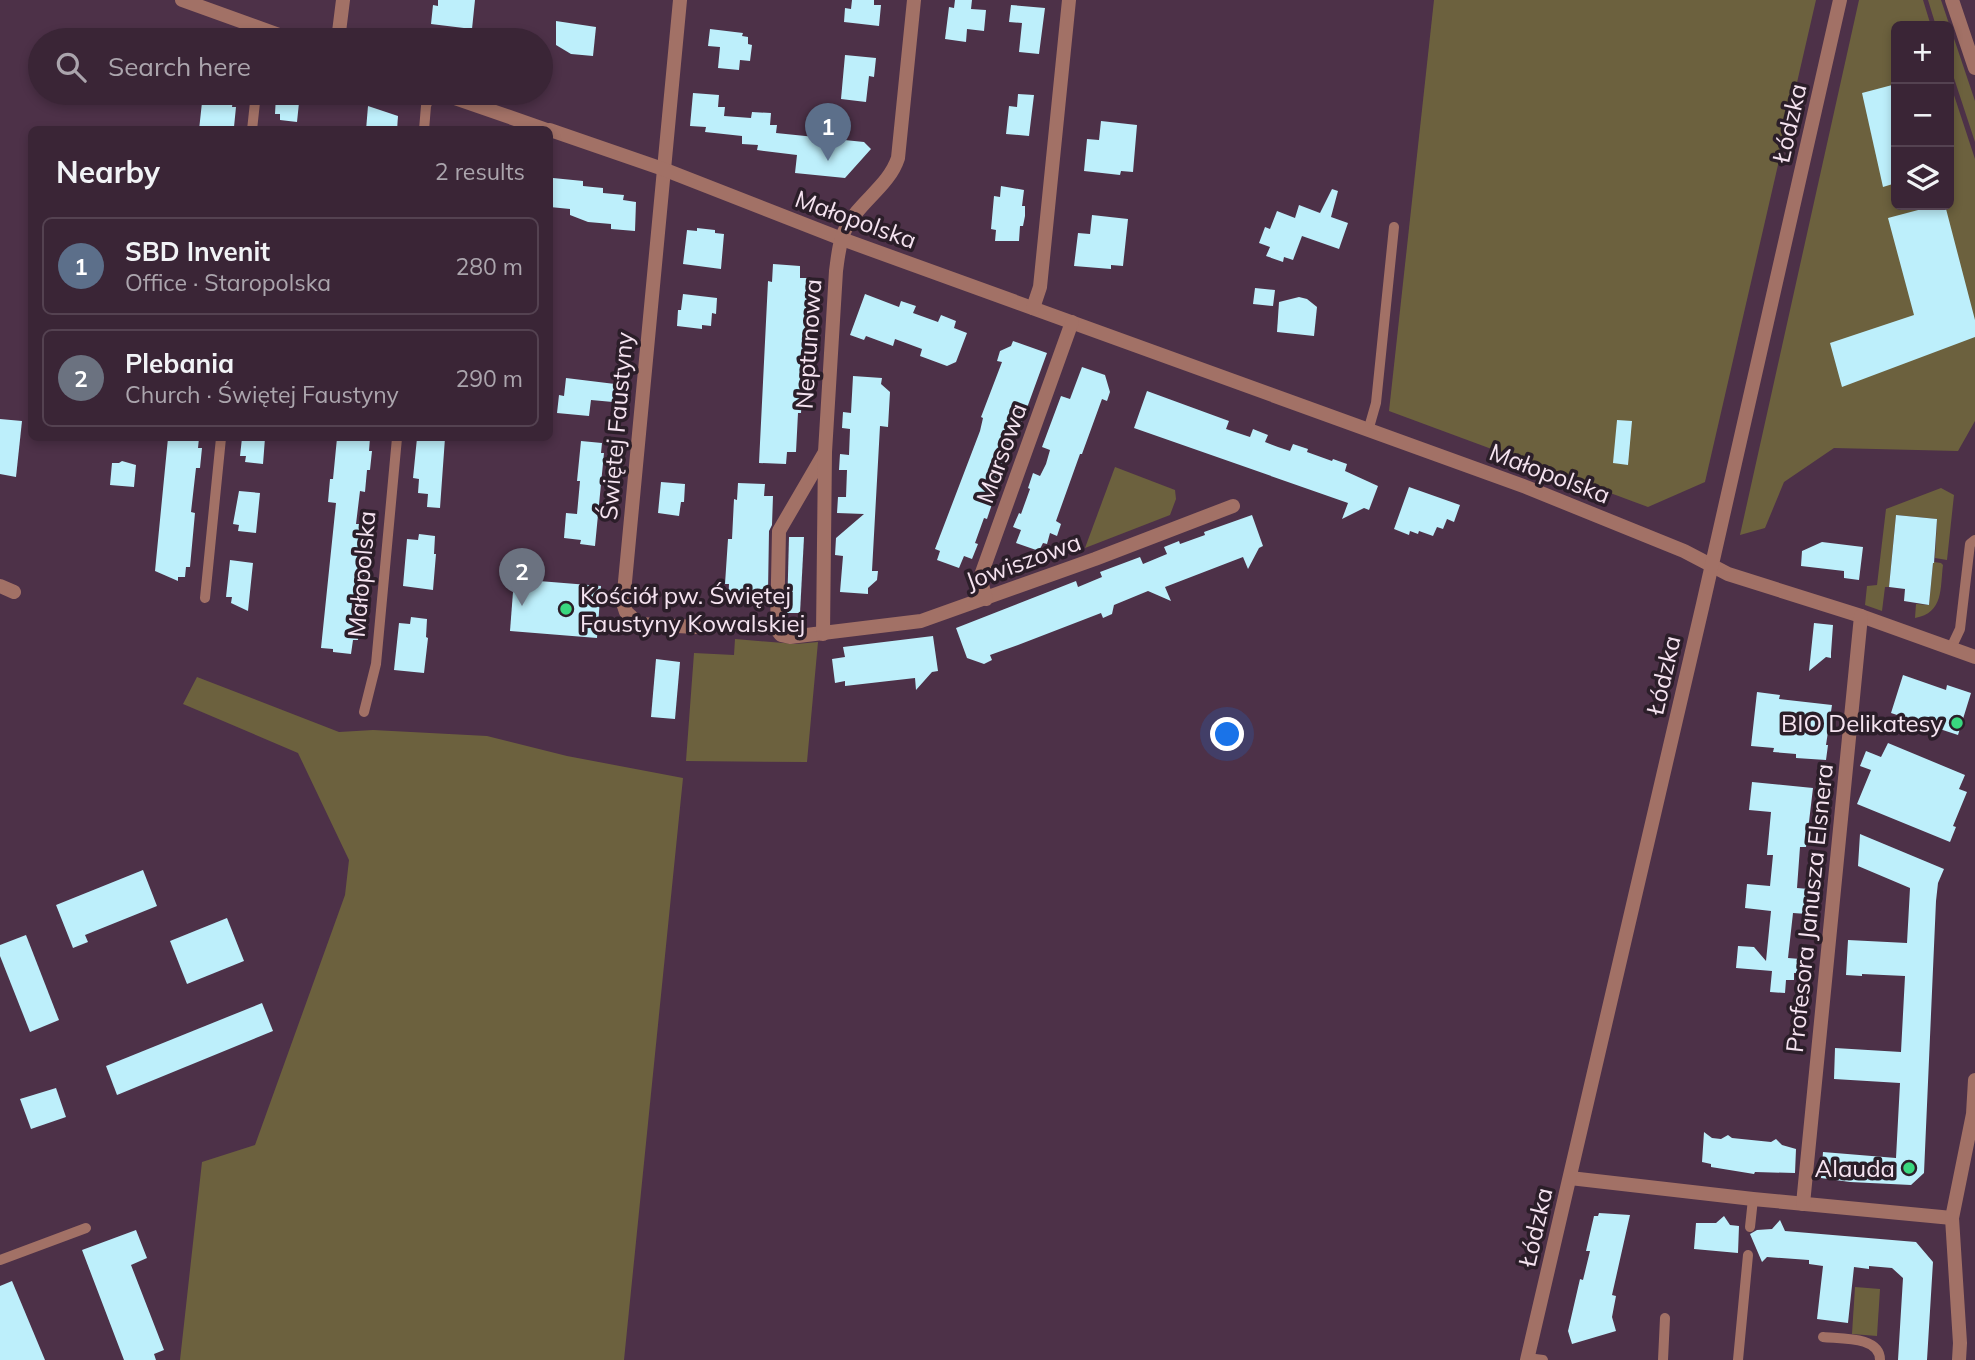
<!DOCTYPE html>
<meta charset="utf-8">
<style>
:root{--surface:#3a2536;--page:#453142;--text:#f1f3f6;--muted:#aba5ad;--line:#544251;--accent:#39d87f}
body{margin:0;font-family:Mulish,sans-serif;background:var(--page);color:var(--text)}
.controls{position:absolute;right:21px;top:21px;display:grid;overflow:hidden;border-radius:10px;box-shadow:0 4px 10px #0003}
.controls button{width:63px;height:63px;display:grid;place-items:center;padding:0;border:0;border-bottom:2px solid var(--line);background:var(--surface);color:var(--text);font:35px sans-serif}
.you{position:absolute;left:1228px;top:735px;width:24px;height:24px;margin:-18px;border:5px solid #fff;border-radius:50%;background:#1a73e8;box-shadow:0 0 0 10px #1a73e833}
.badge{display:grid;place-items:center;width:46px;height:46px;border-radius:50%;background:var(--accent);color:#fff;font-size:23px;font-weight:700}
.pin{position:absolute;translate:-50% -58px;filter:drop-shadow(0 2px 4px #0008)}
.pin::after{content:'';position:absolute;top:37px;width:24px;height:21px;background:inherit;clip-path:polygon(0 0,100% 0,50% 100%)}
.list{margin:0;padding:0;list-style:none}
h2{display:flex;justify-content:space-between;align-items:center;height:91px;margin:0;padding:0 28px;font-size:30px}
h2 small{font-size:23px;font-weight:400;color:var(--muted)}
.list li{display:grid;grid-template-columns:46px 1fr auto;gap:21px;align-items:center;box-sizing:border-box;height:98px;margin:0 14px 14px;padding:0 14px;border:2px solid var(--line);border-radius:10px}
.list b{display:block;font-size:26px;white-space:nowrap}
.list p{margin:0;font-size:23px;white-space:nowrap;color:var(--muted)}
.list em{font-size:23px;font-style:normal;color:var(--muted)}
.icon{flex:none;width:38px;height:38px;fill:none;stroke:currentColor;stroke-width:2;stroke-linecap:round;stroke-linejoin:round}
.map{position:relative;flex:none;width:1975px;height:1360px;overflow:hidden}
.search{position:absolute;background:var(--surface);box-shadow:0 4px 10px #0003;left:28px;top:28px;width:525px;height:77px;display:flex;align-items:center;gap:18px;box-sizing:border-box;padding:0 24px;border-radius:38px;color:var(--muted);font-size:26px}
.panel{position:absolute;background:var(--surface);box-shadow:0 4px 10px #0003;left:28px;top:126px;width:525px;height:315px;border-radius:10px}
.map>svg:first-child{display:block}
</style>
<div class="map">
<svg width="1975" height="1360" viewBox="0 0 1975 1360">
<rect width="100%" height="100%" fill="#4d3148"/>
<!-- green -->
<g fill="#6c613e">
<path d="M1434,0H1816L1705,482L1648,507L1389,411Z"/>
<path d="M1859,0H1923L1931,26H1896V205H1949V80L1975,159V421L1958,451L1834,448L1784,482L1765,528L1740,535Z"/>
<path d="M1928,0H1941L1975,101V142L1949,63V26H1936Z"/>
<path d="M1115,467L1175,490L1176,499L1170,515L1085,548Z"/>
<path d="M1941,488L1954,495L1947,560L1935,558L1937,519L1896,515L1889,587H1885L1882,611L1865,605L1867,586L1877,585L1886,509Z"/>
<path d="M1934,562L1941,563L1943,565C1940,588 1944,613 1915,618L1916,604L1929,605L1933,563Z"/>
<path d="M735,639L796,644L818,642L807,762L686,761L694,653L734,655Z"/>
<path d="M197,677L339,732L373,730L487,736L567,756L683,778L624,1360H180L202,1162L255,1145L345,895L349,860L298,753L183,704Z"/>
<path d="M1855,1287L1880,1289L1877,1336L1852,1334Z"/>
</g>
<!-- building -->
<g fill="#bdeffb">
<path d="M438,0H475L472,29L431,24L433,5L438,6Z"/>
<path d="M852,0H874V5H881L879,26L844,22L845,8L851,9Z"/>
<path d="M955,0H972L971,9L986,10L984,31L967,29L966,42L945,39L949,7L954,8Z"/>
<path d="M1011,5L1045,8L1039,54L1019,52L1022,23L1009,22Z"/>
<path d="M556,21L596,27L593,56L571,54L556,45Z"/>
<path d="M710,29L743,33L742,36L748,37V44L752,45L750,61L740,60L739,70L718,68L720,47L708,46Z"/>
<path d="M845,55L876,58L874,77L869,76L866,102L841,99Z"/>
<path d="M1896,84V183L1883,187L1862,93Z"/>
<path d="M203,93H234L232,107H236L234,127H230V130H199Z"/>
<path d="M279,93H300L297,122L280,120V114H275L276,95H279Z"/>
<path d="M693,93L719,95L718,107H725L724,116L751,118L752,112L771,113L770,125H777L776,133L864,142L871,149L845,178L795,173L797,155L757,150L758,145L742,144V136L705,132L706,127L690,126Z"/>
<path d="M1018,94L1034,95L1029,136L1006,134L1009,106L1017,107Z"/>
<path d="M368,106L398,116L397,130H366Z"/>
<path d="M1101,121L1137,125L1133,172L1121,171L1120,175L1084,171L1087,139L1099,140Z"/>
<path d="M553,178L583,181V186L603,188V193L624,195L623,200L636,202L635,231L611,229V224L588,222L570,215V209L550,207V188H552Z"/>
<path d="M1001,186L1024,190L1022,206H1025V216L1023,226H1020L1019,241H995L996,230L991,229L994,196L1000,197Z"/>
<path d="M1332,189L1338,191L1331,217L1348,223L1339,249L1302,236L1293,260L1284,257L1283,262L1266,256L1270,247L1259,243L1265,227L1270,229L1277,211L1295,218L1299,205L1320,213Z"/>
<path d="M1937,205H1945L1975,320V337L1842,387L1830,343L1914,315L1888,218Z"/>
<path d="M1092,215L1128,219L1123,266L1111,265V269L1074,266L1078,233L1090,234Z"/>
<path d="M697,228L715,230V233L724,234L721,269L683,264L687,230L697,231Z"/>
<path d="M773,264L800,266V278H808L801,413H798L796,452H787L786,464L759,463L768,281L772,282Z"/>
<path d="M1255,288L1275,290L1273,306L1253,304Z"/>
<path d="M683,294L717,298L716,314L712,313L711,326L702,325V329L677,326L678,310H681Z"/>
<path d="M865,294L899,307L901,301L916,306L913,313L938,322L941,315L956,321L954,328L967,333L956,362L947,366L920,356L922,349L895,339L893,346L866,336L864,340L850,335Z"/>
<path d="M1299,297L1307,299L1317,307L1314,336L1277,332L1279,302Z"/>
<path d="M1013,341L1047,353L1016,438L1012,437L1003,463L1006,464L990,503L992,504L987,519L984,518L975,543L978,544L972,559L964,556L959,568L937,560L940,551L935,549L980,431L983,418L981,417L1002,362L997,361L1000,351L1011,346Z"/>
<path d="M1082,367L1105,375L1110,392L1107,401L1102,399L1082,454H1080L1056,521L1061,524L1057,536L1050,533L1047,544L1043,543L1039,551L1016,543L1021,530L1013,527L1019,513L1021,514L1030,489L1028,488L1033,473L1040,476L1046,464L1050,450L1042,447L1061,396L1070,399Z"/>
<path d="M853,376L882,378L881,384L890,392L888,427L880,426L872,571H878L877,580L868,588V594L840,592L843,556L835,555L836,538L864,514L837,513L838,497H846L847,470H839L840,454L849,455L850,429L842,428L843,412L851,413Z"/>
<path d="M566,378L615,384L613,402L591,400L589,416L557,413L559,395L564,396Z"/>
<path d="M1147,391L1229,421L1226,429L1250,437L1253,429L1268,435L1265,442L1278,447L1290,451L1293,444L1308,449L1307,452L1332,461L1333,459L1347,464L1345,471L1378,486L1369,510L1364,508L1342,519L1348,503L1134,428Z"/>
<path d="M0,419L22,421L16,477L0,474Z"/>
<path d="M1617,420L1632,421L1628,465L1613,463Z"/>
<path d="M168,438H199L198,448H202L200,468H196L191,512L195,513L190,567H186L185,577H178V581L155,571Z"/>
<path d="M242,438H265L263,464L245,462L246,456H240Z"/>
<path d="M337,438H370L369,451H372L370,470H367L365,492L360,491L356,524H364L363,537L368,538L358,640H353L351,654L333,652V649L321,648L336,503L328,502L330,479H333Z"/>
<path d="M417,438H445L440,508L427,507L428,494L418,493L419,479L413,478Z"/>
<path d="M581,441L602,443L601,453H604L595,546L580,544L581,540L564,538L566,513L577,514L580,481H577Z"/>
<path d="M122,461L136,465L134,487L110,485L112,463H119Z"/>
<path d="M661,482L685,484L684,502H681L679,516L658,513Z"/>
<path d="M738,483L765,484L764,496H773L772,525L769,531L768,592L756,591L755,603L728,602L729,584H725L728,539H732L734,499L737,500Z"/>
<path d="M1409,487L1460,505L1454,522L1447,519L1443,529L1437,527L1433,536L1419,531L1418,534L1410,531L1409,535L1394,529Z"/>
<path d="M239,491L260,493L256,533L238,531L239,525L233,524Z"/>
<path d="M1252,515L1263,546L1259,548L1248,569L1243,557L1165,587L1171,601L1148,591L1114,605L1112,614L1103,618L1101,613L1018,645L990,655L992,660L984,664L967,658L956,628L1076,581L1078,587L1102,577L1100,572L1140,557L1143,564L1167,554L1164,547L1179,541L1180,544L1205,535L1204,532Z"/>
<path d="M1896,515L1937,519L1934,563H1933L1929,605L1904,601L1905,589L1889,587Z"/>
<path d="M419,534L435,536L434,554H436L433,590L403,586L407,539L418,540Z"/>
<path d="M789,537H804L800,613H787Z"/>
<path d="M1822,542L1863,547L1859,580L1844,578V571L1801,566L1802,551Z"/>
<path d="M230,560L253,563L248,611L231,603L232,597H226Z"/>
<path d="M514,579L601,586L597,638L510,631Z"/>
<path d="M411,617L427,619L426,637L428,638L424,673L394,670L399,623L410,624Z"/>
<path d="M1814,623L1833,625L1831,653V658L1826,657L1809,671Z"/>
<path d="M933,636L938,671L932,672L916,690L915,678L845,686V681L835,683L832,659L845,657L843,647Z"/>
<path d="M656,659L680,662L675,719L651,717Z"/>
<path d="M1903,675L1946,690L1947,685L1971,693L1958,735L1891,713Z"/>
<path d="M1757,692L1780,695L1779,699L1832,705L1826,745H1828L1826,760L1796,758V754L1773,752L1774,748L1751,746Z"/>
<path d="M1888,743L1965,775L1959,789L1967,792L1953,826L1956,827L1950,842L1857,804L1871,770L1860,766L1866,751L1881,757Z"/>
<path d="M1752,782L1813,788L1806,847H1800L1797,888L1809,889L1807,914L1793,913L1788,958L1800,959L1799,973H1794V980H1786L1785,993L1770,992L1772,971L1736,968L1738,946L1754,947L1766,961L1771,911L1745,908L1747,884L1770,886L1773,855H1767L1771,812L1749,810Z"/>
<path d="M1860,834L1944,869L1938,883L1936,901L1924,1173L1911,1185L1850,1182L1821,1178L1823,1152L1896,1158L1900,1083L1834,1079L1835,1048L1901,1052L1905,976L1862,974V976L1846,975L1848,940L1907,943L1910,888L1858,866Z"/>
<path d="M143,870L157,906L85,935L88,942L73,948L56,905Z"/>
<path d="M227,918L244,961L187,984L170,941Z"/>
<path d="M26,935L59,1020L30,1032L0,956V945Z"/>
<path d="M262,1003L273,1031L117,1095L106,1066Z"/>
<path d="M56,1088L66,1117L31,1129L20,1099Z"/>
<path d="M1704,1132L1712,1138L1721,1139L1728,1135L1732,1138L1771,1142L1776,1139L1782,1145L1796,1149L1795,1173L1755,1172L1754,1174L1711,1167V1164L1702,1162Z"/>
<path d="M1599,1213L1630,1215L1612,1295L1616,1296L1612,1317L1616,1331L1572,1344L1568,1331L1580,1279L1583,1280L1590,1251H1586L1594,1216H1598Z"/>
<path d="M1724,1216L1730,1225L1739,1226L1738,1253L1694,1249L1696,1223H1716Z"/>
<path d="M1780,1220L1785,1231L1916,1242L1933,1262L1927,1360H1898L1903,1278L1892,1268L1869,1266V1269L1854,1267L1848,1323L1817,1319L1823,1266L1809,1264V1260L1767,1257L1762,1262L1750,1234L1757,1230L1772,1229Z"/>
<path d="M136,1230L147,1258L131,1265L164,1350L154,1354L156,1360H124L82,1250Z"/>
<path d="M12,1281L45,1360H0V1286Z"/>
</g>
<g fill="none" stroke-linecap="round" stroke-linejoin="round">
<!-- service -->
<g stroke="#a27166" stroke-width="10">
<path d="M252,130L256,93"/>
<path d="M424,130L426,106L431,93"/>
<path d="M1368,431L1376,403L1394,227"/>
<path d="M205,598L221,438"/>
<path d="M1951,648L1960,629L1970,544L1975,540"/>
<path d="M364,712L376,664L397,438"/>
<path d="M1750,1227L1753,1199"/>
<path d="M0,1260L86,1228"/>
<path d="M1823,1337C1840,1339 1880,1336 1880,1360"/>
<path d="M1527,1358L1543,1360"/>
<path d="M1663,1360L1665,1318"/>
<path d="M1738,1360L1748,1255"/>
</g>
<!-- minor -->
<g stroke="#a27166" stroke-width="14">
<path d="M182,0L293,40"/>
<path d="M680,0L623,603L626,612L639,624L696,627"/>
<path d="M338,40L343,0"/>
<path d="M440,93L547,130"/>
<path d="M550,130L663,169L842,239L1526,487L1684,551L1728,574L1861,616L1975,657"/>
<path d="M1033,308L1040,287L1069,0"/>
<path d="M825,452L779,531L777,630L781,635L790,637L921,621L1095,559L1233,506"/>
<path d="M0,586L14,592"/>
<path d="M986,599L980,578L1072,322"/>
<path d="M823,634L825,452L836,271C838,257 839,241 846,228C859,202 889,186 898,158L914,0"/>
<path d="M1570,1178L1753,1199L1952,1218"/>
<path d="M1803,1204L1861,616"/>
<path d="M1959,1360L1960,1343L1952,1218L1973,1114L1975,1080"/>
</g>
<!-- tertiary -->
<g stroke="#a27166" stroke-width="14">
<path d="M1952,0L1975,68"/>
<path d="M1527,1360L1703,604L1840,0"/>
</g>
</g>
<!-- markers -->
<g fill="#39d87f" stroke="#2b1e29" stroke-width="2.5">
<circle cx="566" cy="609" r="7"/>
<circle cx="1957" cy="723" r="7"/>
<circle cx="1909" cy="1168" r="7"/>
</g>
<g text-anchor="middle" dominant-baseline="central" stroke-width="7" stroke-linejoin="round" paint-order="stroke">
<!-- street labels -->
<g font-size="24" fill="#f5e3f0" stroke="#2b1e29">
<text transform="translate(1789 123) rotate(-77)">Łódzka</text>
<text transform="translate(856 219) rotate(20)">Małopolska</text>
<text transform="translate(808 344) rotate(-86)">Neptunowa</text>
<text transform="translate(616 426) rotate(-85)">Świętej Faustyny</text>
<text transform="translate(1001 453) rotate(-70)">Marsowa</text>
<text transform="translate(1550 473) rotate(21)">Małopolska</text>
<text transform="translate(1023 561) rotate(-20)">Jowiszowa</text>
<text transform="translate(361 574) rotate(-85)">Małopolska</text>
<text transform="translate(1663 675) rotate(-77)">Łódzka</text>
<text transform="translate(1809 908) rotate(-84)">Profesora Janusza Elsnera</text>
<text transform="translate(1535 1227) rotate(-77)">Łódzka</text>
</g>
<!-- poi labels -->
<g font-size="24" fill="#f5e3f0" stroke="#2b1e29" text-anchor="end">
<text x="580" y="595" text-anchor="start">Kościół pw. Świętej<tspan x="580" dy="28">Faustyny Kowalskiej</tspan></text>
<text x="1943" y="723">BIO Delikatesy</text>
<text x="1895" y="1168">Alauda</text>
</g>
</g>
</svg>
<div class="controls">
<button>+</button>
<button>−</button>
<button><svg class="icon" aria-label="layers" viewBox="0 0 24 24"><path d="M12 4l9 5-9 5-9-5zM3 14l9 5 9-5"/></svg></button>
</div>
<div class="you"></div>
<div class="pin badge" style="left:828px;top:161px;background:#5c6f8a">1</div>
<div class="pin badge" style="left:522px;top:606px;background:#6b7280">2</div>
<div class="search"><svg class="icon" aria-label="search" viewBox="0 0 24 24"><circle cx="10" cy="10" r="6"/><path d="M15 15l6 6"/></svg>Search here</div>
<section class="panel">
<h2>Nearby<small>2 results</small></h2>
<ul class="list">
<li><span class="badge" style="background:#5c6f8a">1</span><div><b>SBD Invenit</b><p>Office · Staropolska</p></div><em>280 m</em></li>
<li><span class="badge" style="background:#6b7280">2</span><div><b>Plebania</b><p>Church · Świętej Faustyny</p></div><em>290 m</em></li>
</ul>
</section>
</div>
